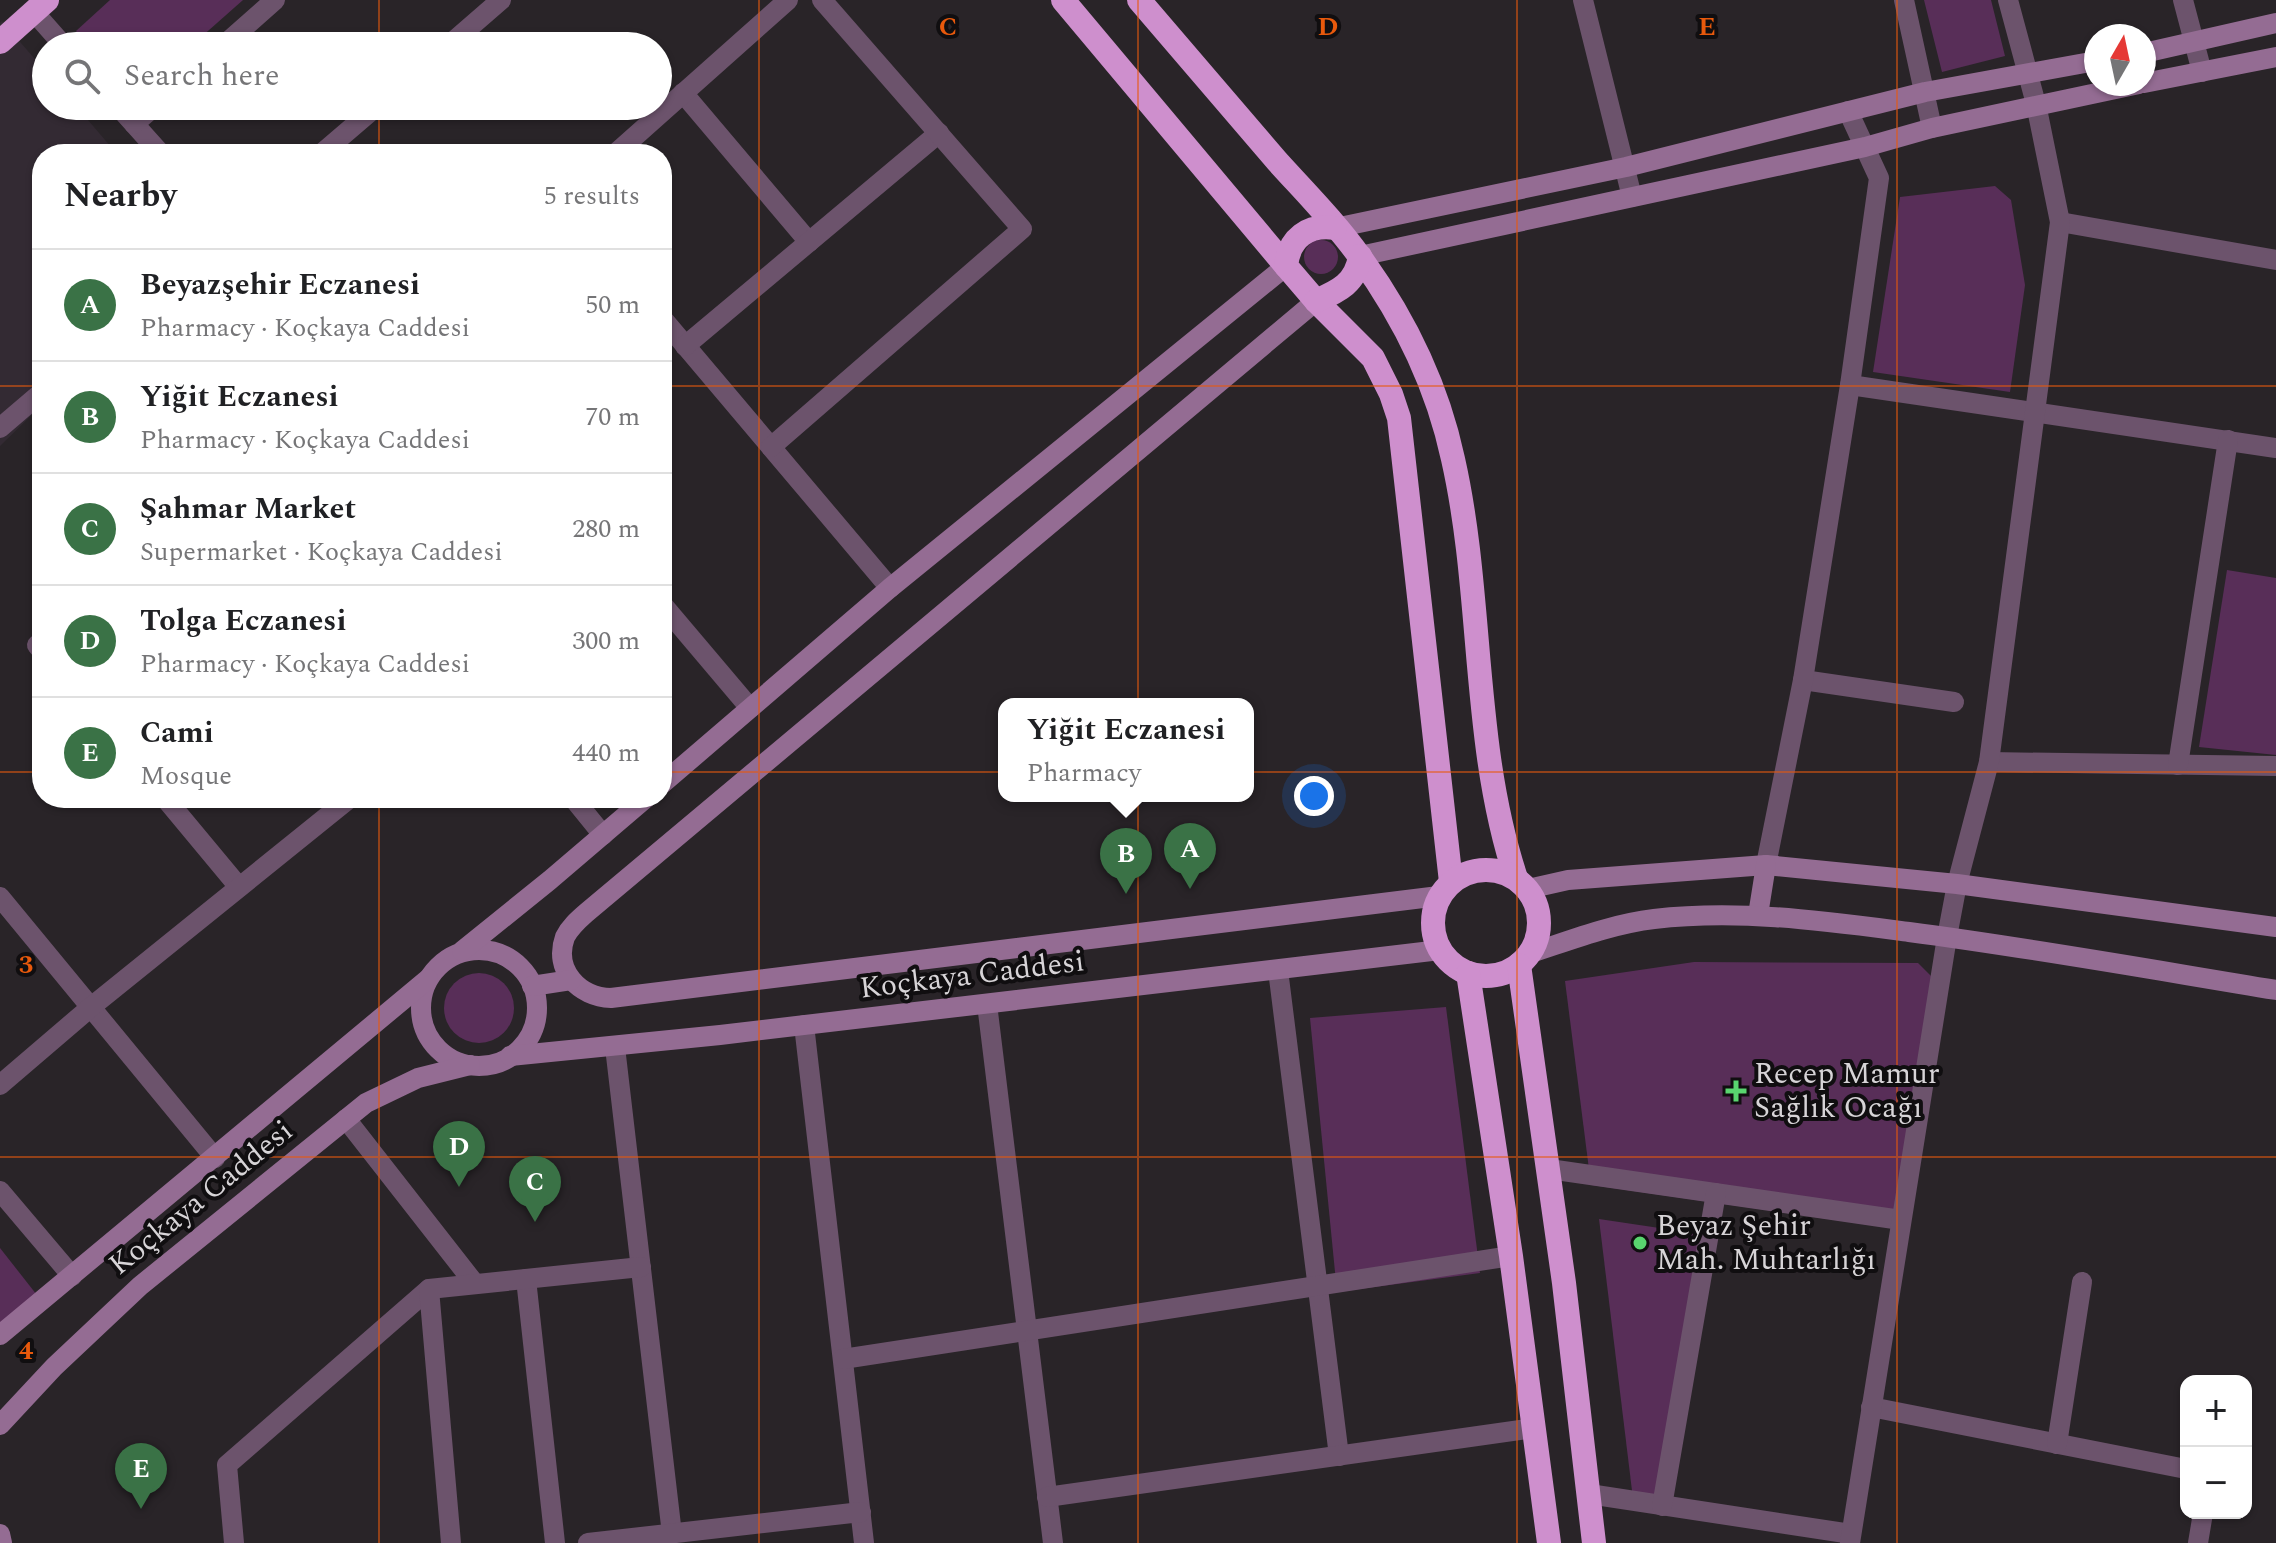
<!DOCTYPE html>
<meta charset="utf-8">
<style>
:root{--surface:#fff;--page:#f6f6f6;--text:#202124;--muted:#757577;--line:#e0e0e0;--accent:#3a7246}
body{margin:0;font-family:Spectral,serif;background:var(--page);color:var(--text)}
.controls{position:absolute;right:24px;bottom:24px;display:grid;overflow:hidden;border-radius:16px;box-shadow:0 2px 6px #0004}
.controls button{width:72px;height:72px;display:grid;place-items:center;padding:0;border:0;border-bottom:2px solid var(--line);background:var(--surface);color:var(--text);font:40px sans-serif}
.compass{position:absolute;left:2084px;top:24px;width:72px;height:72px;border-radius:50%;background:var(--surface);box-shadow:0 2px 6px #0004;rotate:9deg}
.you{position:absolute;left:1314px;top:796px;width:28px;height:28px;margin:-20px;border:6px solid #fff;border-radius:50%;background:#1a73e8;box-shadow:0 0 0 12px #1a73e833}
.badge{display:grid;place-items:center;width:52px;height:52px;border-radius:50%;background:var(--accent);color:#fff;font-size:26px;font-weight:700}
.pin{position:absolute;translate:-50% -66px;filter:drop-shadow(0 2px 4px #0008)}
.pin::after{content:'';position:absolute;top:42px;width:28px;height:24px;background:inherit;clip-path:polygon(0 0,100% 0,50% 100%)}
.popup{position:absolute;left:998px;top:698px;width:256px;height:104px;box-sizing:border-box;display:grid;place-content:center;border-radius:16px;background:var(--surface);filter:drop-shadow(0 2px 6px #0005);font-size:26px;white-space:nowrap;color:var(--muted)}
.popup b{font-size:30px;color:var(--text)}
.popup::after{content:'';position:absolute;left:50%;top:100%;margin-left:-16px;border:16px solid transparent;border-top-color:var(--surface)}
.list{margin:0;padding:0;list-style:none}
h2{display:flex;justify-content:space-between;align-items:center;height:104px;margin:0;padding:0 32px;font-size:34px}
h2 small{font-size:26px;font-weight:400;color:var(--muted)}
.list li{display:grid;grid-template-columns:52px 1fr auto;gap:24px;align-items:center;box-sizing:border-box;height:112px;padding:0 32px;border-top:2px solid var(--line)}
.list b{display:block;font-size:30px;white-space:nowrap}
.list p{margin:0;font-size:26px;white-space:nowrap;color:var(--muted)}
.list em{font-size:26px;font-style:normal;color:var(--muted)}
.icon{flex:none;width:44px;height:44px;fill:none;stroke:currentColor;stroke-width:2;stroke-linecap:round;stroke-linejoin:round}
.map{position:relative;flex:none;width:2276px;height:1543px;overflow:hidden}
.search{position:absolute;background:var(--surface);box-shadow:0 2px 6px #0004;left:32px;top:32px;width:640px;height:88px;display:flex;align-items:center;gap:20px;box-sizing:border-box;padding:0 28px;border-radius:44px;color:var(--muted);font-size:30px}
.panel{position:absolute;background:var(--surface);box-shadow:0 2px 6px #0004;left:32px;top:144px;width:640px;height:664px;border-radius:32px}
.map>svg:first-child{display:block}
</style>
<div class="map">
<svg width="2276" height="1543" viewBox="0 0 2276 1543">
<rect width="100%" height="100%" fill="#292428"/>
<!-- built -->
<path fill="#332a33" d="M2,21L46,72V106H76L117,154H42V405L0,446V23Z"/>
<!-- green -->
<g fill="#582e58">
<path d="M110,0H243L191,46H88L76,31Z"/>
<path d="M1924,0H1991L2005,56L1942,72Z"/>
<path d="M1995,186L2011,200L2025,285L2010,392L1873,372L1900,197Z"/>
<circle cx="1321" cy="257" r="17"/>
<path d="M2227,570L2276,578V755L2199,747Z"/>
<path d="M1694,962L1918,963L1933,978L1891,1228L1591,1185L1565,981Z"/>
<circle cx="479" cy="1008" r="35"/>
<path d="M1446,1007L1480,1273L1337,1292L1310,1018Z"/>
<path d="M1599,1219L1713,1236L1668,1513L1634,1507Z"/>
<path d="M0,1248L44,1304L0,1340Z"/>
</g>
<g fill="none" stroke-linecap="round" stroke-linejoin="round">
<!-- street -->
<g stroke="#6c536c" stroke-width="20">
<path d="M1583,0L1632,197"/>
<path d="M1904,0L1932,128"/>
<path d="M2183,0L2202,72"/>
<path d="M34,12L64,46"/>
<path d="M223,46L275,0"/>
<path d="M448,46L501,0"/>
<path d="M683,93L809,242"/>
<path d="M118,106L161,154"/>
<path d="M134,124L155,106"/>
<path d="M321,154L377,106"/>
<path d="M615,154L788,0"/>
<path d="M2060,222L2276,260"/>
<path d="M662,318L890,588"/>
<path d="M685,346L939,133"/>
<path d="M1850,385L2276,448"/>
<path d="M0,428L42,392"/>
<path d="M771,447L1022,229L822,0"/>
<path d="M662,604L750,708"/>
<path d="M42,641L37,645L42,651"/>
<path d="M1803,680L1954,702"/>
<path d="M1989,762L2276,766"/>
<path d="M2178,765L2228,440"/>
<path d="M165,798L239,887"/>
<path d="M573,798L603,835"/>
<path d="M1766,865L1803,680L1850,385L1879,178L1848,111"/>
<path d="M0,897L215,1158"/>
<path d="M1278,970L1339,1456"/>
<path d="M987,1004L1053,1543"/>
<path d="M804,1025L864,1543"/>
<path d="M615,1047L672,1534"/>
<path d="M0,1085L91,1007L350,798"/>
<path d="M346,1119L475,1284"/>
<path d="M1549,1169L1901,1220"/>
<path d="M0,1191L72,1276"/>
<path d="M526,1279L555,1543"/>
<path d="M843,1359L1511,1256"/>
<path d="M1871,1407L2186,1469"/>
<path d="M2057,1444L2082,1282"/>
<path d="M1589,1494L1851,1534"/>
<path d="M1047,1497L1534,1428"/>
<path d="M1662,1506L1716,1193"/>
<path d="M234,1543L227,1465L429,1289"/>
<path d="M451,1543L429,1289L641,1267"/>
<path d="M588,1543L861,1512"/>
<path d="M1850,1543L1947,937L1957,884L1989,762L2060,222L2036,104L2008,0"/>
<path d="M2198,1543L2203,1513"/>
</g>
<!-- secondary -->
<g stroke="#946c93" stroke-width="20">
<path d="M2144,53L2276,23"/>
<path d="M2144,83L2276,57"/>
<path d="M1335,228L1626,167L1925,92L2096,61"/>
<path d="M1360,256L1865,147L1932,128L2139,84"/>
<path d="M1316,301L586,913C578,920 570,927 565,937C553,970 579,997 611,998L1439,896"/>
<path d="M662,784L890,588L1286,266"/>
<path d="M1528,889L1568,880L1766,865L1957,884L2276,927"/>
<path d="M1758,915L1766,865"/>
<circle cx="479" cy="1008" r="58"/>
<path d="M462,951L550,880L646,798"/>
<path d="M1531,953C1571,940 1612,924 1654,919C1740,909 1824,921 1909,932C2032,948 2154,970 2276,990"/>
<path d="M532,986L571,980"/>
<path d="M510,1056L720,1035L1440,950"/>
<path d="M0,1335L428,979"/>
<path d="M0,1425L54,1367L140,1286L366,1103L418,1078L470,1065"/>
<path d="M0,1534L2,1543"/>
</g>
<!-- highway -->
<g stroke="#ce8fcd" stroke-width="24">
<path d="M1063,0L1286,266"/>
<path d="M1139,0C1185,54 1231,107 1277,161C1305,192 1336,223 1360,257C1405,319 1437,384 1453,459C1484,596 1471,743 1516,878"/>
<path d="M0,42L47,0"/>
<path d="M1335,228C1308,224 1289,238 1286,266L1316,301L1373,358L1391,394L1399,418L1451,882"/>
<path d="M1316,301C1339,291 1356,283 1360,256"/>
<circle cx="1486" cy="923" r="53"/>
<path d="M1519,965L1564,1283L1594,1543"/>
<path d="M1468,973L1511,1256L1549,1543"/>
</g>
</g>
<!-- grid -->
<path fill="none" stroke="#e8590c" stroke-width="2" stroke-opacity="0.55" d="M379,0V46M759,0V1543M1138,0V1543M1517,0V1543M1897,0V1543M379,106V154M0,386H42M662,386H2276M0,772H42M662,772H2276M379,798V1543M0,1157H2276"/>
<!-- markers -->
<g fill="#59d56f" stroke="#100e10" stroke-width="3">
<path d="M1732 1079h8v8h8v8h-8v8h-8v-8h-8v-8h8z"/>
<circle cx="1640" cy="1243" r="8"/>
</g>
<g text-anchor="middle" dominant-baseline="central" stroke-width="8" stroke-linejoin="round" paint-order="stroke">
<!-- street labels -->
<g font-size="30" fill="#d7d4d7" stroke="#100e10">
<text transform="translate(972 975) rotate(-7)">Koçkaya Caddesi</text>
<text transform="translate(201 1198) rotate(-39)">Koçkaya Caddesi</text>
</g>
<!-- poi labels -->
<g font-size="30" fill="#d7d4d7" stroke="#100e10" text-anchor="start">
<text x="1754" y="1074">Recep Mamur<tspan x="1754" dy="34">Sağlık Ocağı</tspan></text>
<text x="1656" y="1226">Beyaz Şehir<tspan x="1656" dy="34">Mah. Muhtarlığı</tspan></text>
</g>
</g>
<g font-size="26" text-anchor="middle" font-weight="bold" fill="#e8590c" stroke="#100e10" stroke-width="8" stroke-linejoin="round" paint-order="stroke">
<text x="948" y="35">C</text>
<text x="1328" y="35">D</text>
<text x="1707" y="35">E</text>
<text x="26" y="973">3</text>
<text x="26" y="1359">4</text>
</g>
</svg>
<div class="controls">
<button>+</button>
<button>−</button>
</div>
<svg class="compass" viewBox="-18 -18 36 36"><path d="M0-13l5 13h-10z" fill="#e53935"/><path d="M0 13l5-13h-10z" fill="#757577"/></svg>
<div class="you"></div>
<div class="pin badge" style="left:1190px;top:889px">A</div>
<div class="pin badge" style="left:1126px;top:894px">B</div>
<div class="popup"><b>Yiğit Eczanesi</b>Pharmacy</div>
<div class="pin badge" style="left:535px;top:1222px">C</div>
<div class="pin badge" style="left:459px;top:1187px">D</div>
<div class="pin badge" style="left:141px;top:1509px">E</div>
<div class="search"><svg class="icon" aria-label="search" viewBox="0 0 24 24"><circle cx="10" cy="10" r="6"/><path d="M15 15l6 6"/></svg>Search here</div>
<section class="panel">
<h2>Nearby<small>5 results</small></h2>
<ul class="list">
<li><span class="badge">A</span><div><b>Beyazşehir Eczanesi</b><p>Pharmacy · Koçkaya Caddesi</p></div><em>50 m</em></li>
<li><span class="badge">B</span><div><b>Yiğit Eczanesi</b><p>Pharmacy · Koçkaya Caddesi</p></div><em>70 m</em></li>
<li><span class="badge">C</span><div><b>Şahmar Market</b><p>Supermarket · Koçkaya Caddesi</p></div><em>280 m</em></li>
<li><span class="badge">D</span><div><b>Tolga Eczanesi</b><p>Pharmacy · Koçkaya Caddesi</p></div><em>300 m</em></li>
<li><span class="badge">E</span><div><b>Cami</b><p>Mosque</p></div><em>440 m</em></li>
</ul>
</section>
</div>
